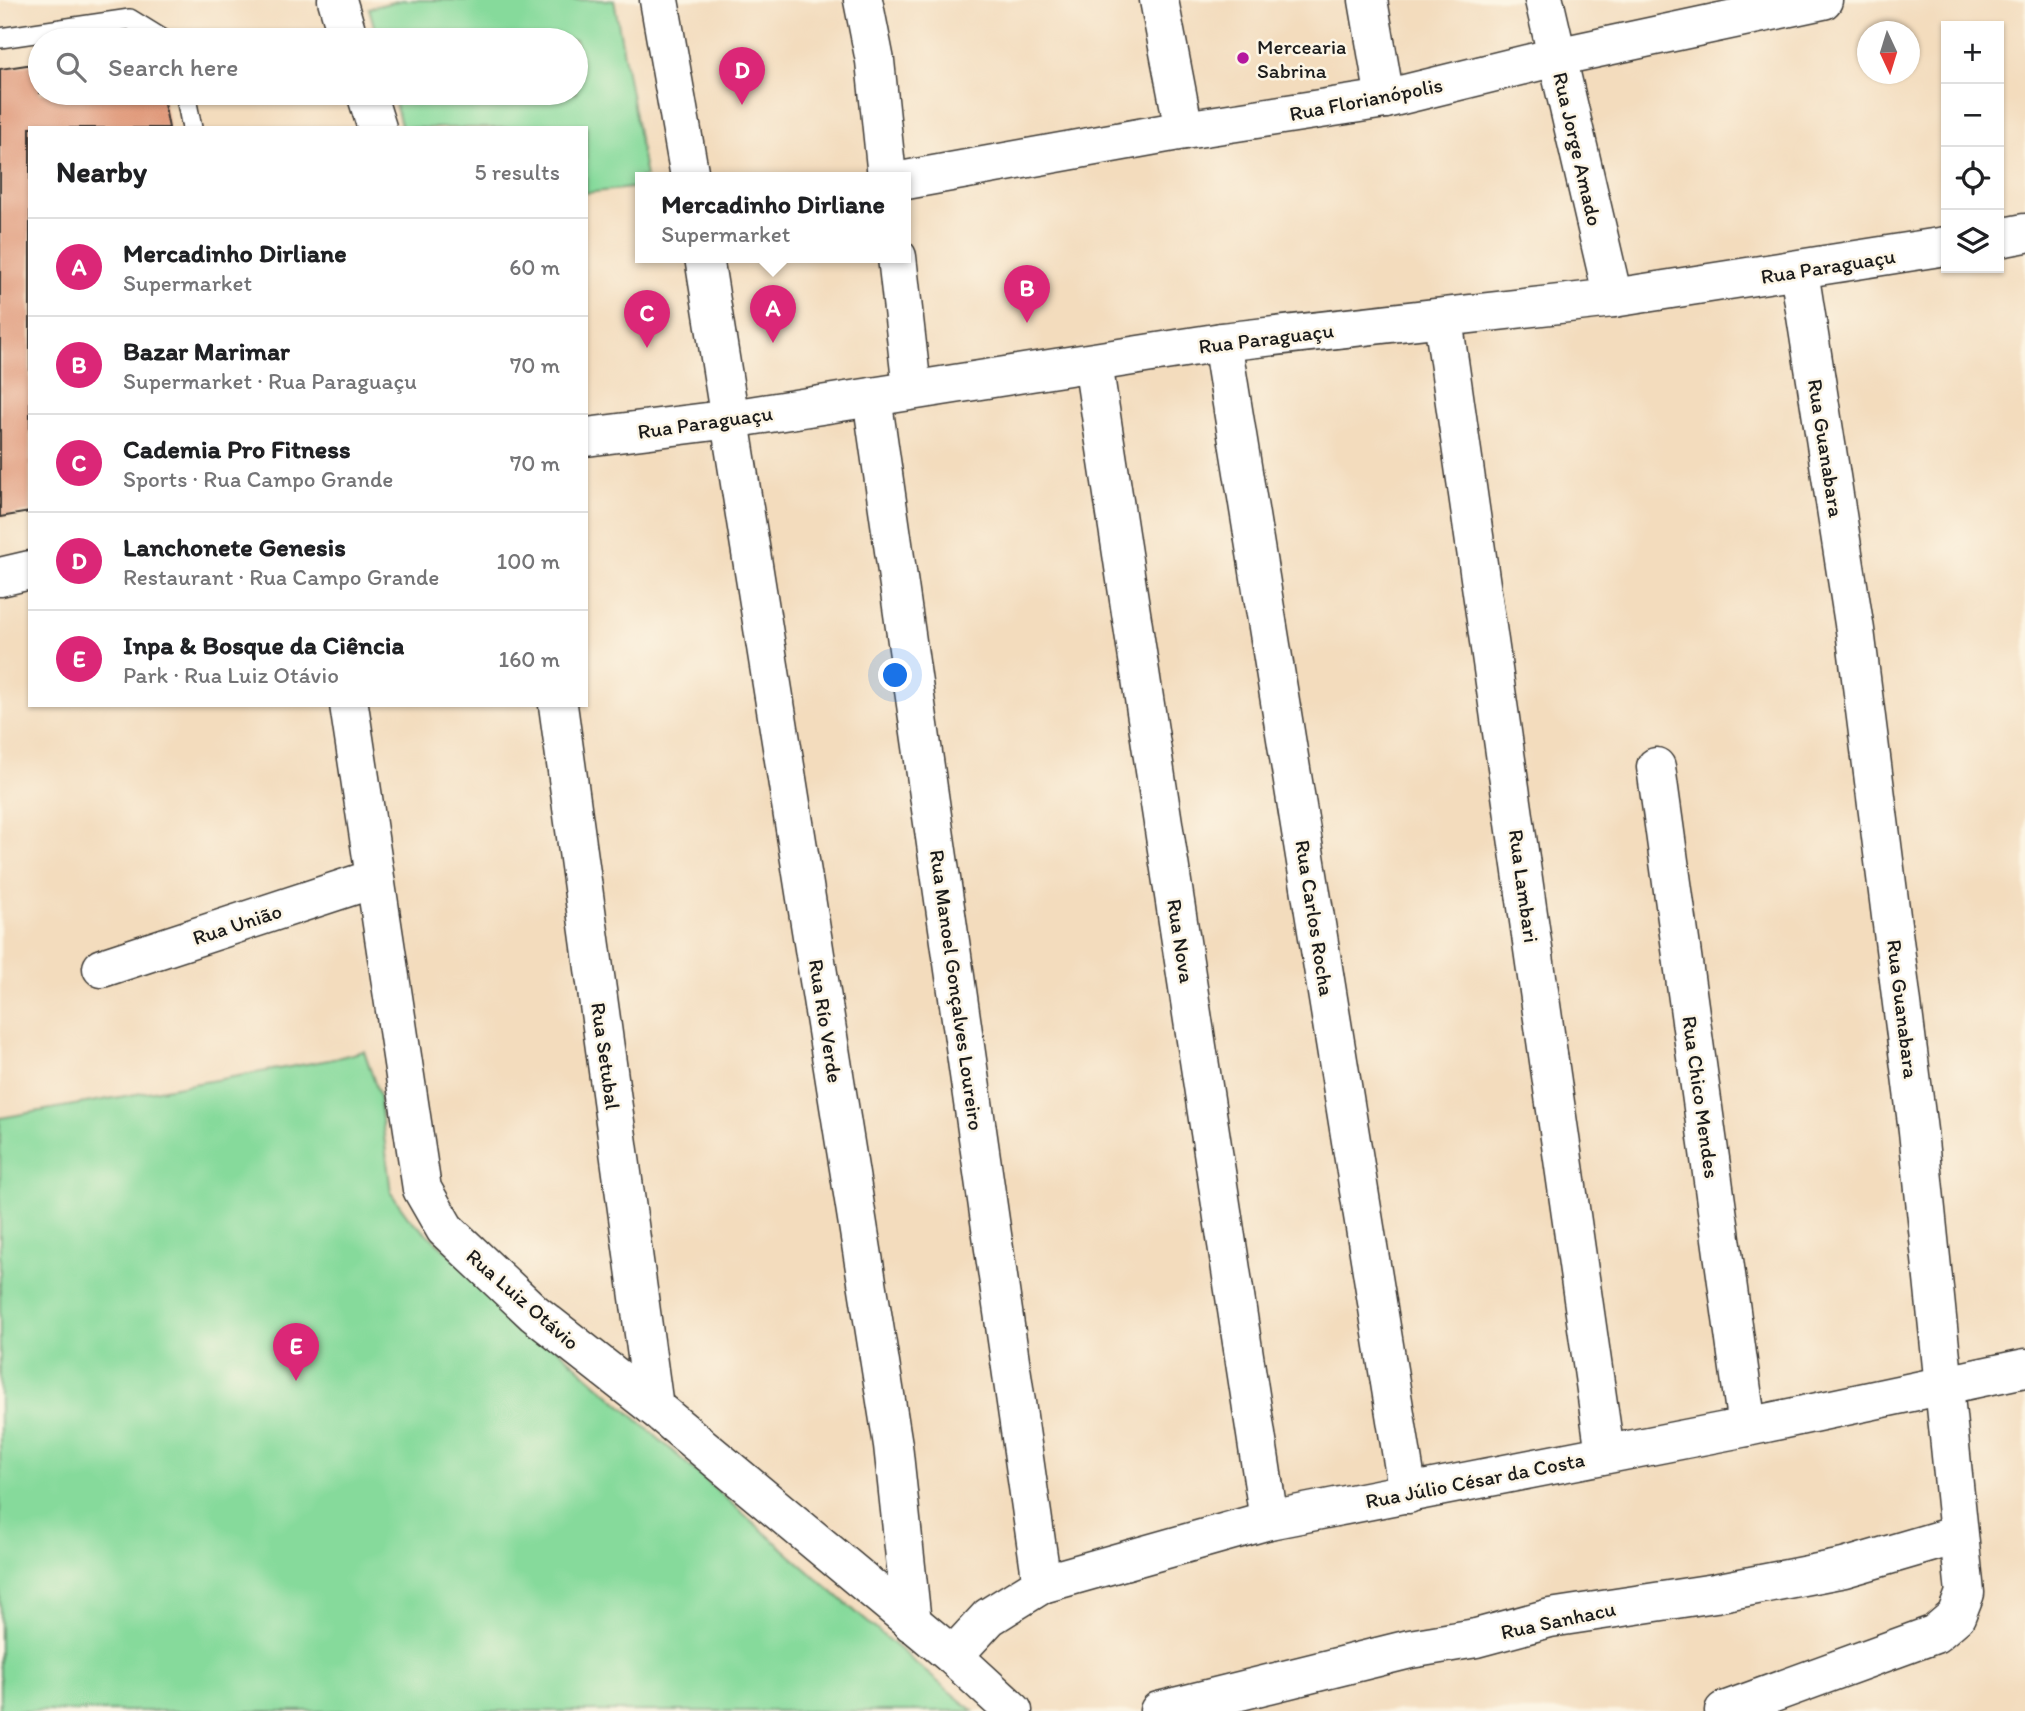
<!DOCTYPE html>
<meta charset="utf-8">
<style>
:root{--surface:#fff;--page:#f2f2f2;--text:#202124;--muted:#757577;--line:#e0e0e0;--accent:#db2777}
body{margin:0;font-family:Itim,sans-serif;background:var(--page);color:var(--text)}
.controls{position:absolute;right:21px;top:21px;display:grid;overflow:hidden;border-radius:0px;box-shadow:0 2px 5px #0004}
.controls button{width:63px;height:63px;display:grid;place-items:center;padding:0;border:0;border-bottom:2px solid var(--line);background:var(--surface);color:var(--text);font:35px sans-serif}
.compass{position:absolute;left:1857px;top:21px;width:63px;height:63px;border-radius:50%;background:var(--surface);box-shadow:0 2px 5px #0004;rotate:176deg}
.you{position:absolute;left:896px;top:676px;width:24px;height:24px;margin:-18px;border:5px solid #fff;border-radius:50%;background:#1a73e8;box-shadow:0 0 0 10px #1a73e833}
.badge{display:grid;place-items:center;width:46px;height:46px;border-radius:50%;background:var(--accent);color:#fff;font-size:23px;font-weight:700}
.pin{position:absolute;translate:-50% -58px;filter:drop-shadow(0 2px 4px #0008)}
.pin::after{content:'';position:absolute;top:37px;width:24px;height:21px;background:inherit;clip-path:polygon(0 0,100% 0,50% 100%)}
.popup{position:absolute;left:635px;top:172px;width:276px;height:91px;box-sizing:border-box;display:grid;place-content:center;border-radius:0px;background:var(--surface);filter:drop-shadow(0 2px 5px #0005);font-size:23px;white-space:nowrap;color:var(--muted)}
.popup b{font-size:26px;color:var(--text)}
.popup::after{content:'';position:absolute;left:50%;top:100%;margin-left:-14px;border:14px solid transparent;border-top-color:var(--surface)}
.list{margin:0;padding:0;list-style:none}
h2{display:flex;justify-content:space-between;align-items:center;height:91px;margin:0;padding:0 28px;font-size:30px}
h2 small{font-size:23px;font-weight:400;color:var(--muted)}
.list li{display:grid;grid-template-columns:46px 1fr auto;gap:21px;align-items:center;box-sizing:border-box;height:98px;padding:0 28px;border-top:2px solid var(--line)}
.list b{display:block;font-size:26px;white-space:nowrap}
.list p{margin:0;font-size:23px;white-space:nowrap;color:var(--muted)}
.list em{font-size:23px;font-style:normal;color:var(--muted)}
.icon{flex:none;width:38px;height:38px;fill:none;stroke:currentColor;stroke-width:2;stroke-linecap:round;stroke-linejoin:round}
.map{position:relative;flex:none;width:2025px;height:1711px;overflow:hidden}
.search{position:absolute;background:var(--surface);box-shadow:0 2px 5px #0004;left:28px;top:28px;width:560px;height:77px;display:flex;align-items:center;gap:18px;box-sizing:border-box;padding:0 24px;border-radius:38px;color:var(--muted);font-size:26px}
.panel{position:absolute;background:var(--surface);box-shadow:0 2px 5px #0004;left:28px;top:126px;width:560px;height:581px;border-radius:0px}
.map>svg:first-child{display:block}
</style>
<div class="map">
<svg width="2025" height="1711" viewBox="0 0 2025 1711">
<rect width="100%" height="100%" fill="#fcf5e5"/>
<filter id="ink" filterUnits="userSpaceOnUse"><feTurbulence type="fractalNoise" baseFrequency=".0143" numOctaves="2"/><feDisplacementMap in="SourceGraphic" scale="14" xChannelSelector="R" yChannelSelector="G"/><feConvolveMatrix kernelMatrix="1 2 1 2 8 2 1 2 1" color-interpolation-filters="sRGB"/></filter>
<filter id="wash" filterUnits="userSpaceOnUse"><feTurbulence type="fractalNoise" baseFrequency=".00686" numOctaves="4" result="noise"/><feDisplacementMap in="SourceGraphic" scale="28" xChannelSelector="R" yChannelSelector="G"/><feGaussianBlur stdDeviation="1.57" result="paint"/><feColorMatrix in="noise" values="0 0 0 0 0 0 0 0 0 0 0 0 0 0 0 0 0 1.4 0 .05"/><feComposite in="paint" operator="in"/></filter>
<g filter="url(#wash)">
<rect width="100%" height="100%" fill="#f3dcbd"/>
<!-- green -->
<g fill="#86da9b" stroke="#517b5c" stroke-width="2">
<path d="M402,0H614L646,177H640V187L586,193V128H402L392,93H576V40H378L369,8Z"/>
<path d="M364,1051L379,1095L391,1193L409,1218C598,1382 781,1552 973,1711H0V1118L329,1060Z"/>
</g>
<g id="blocks">
<!-- building -->
<path fill="#df9778" d="M40,63V93H162L169,128H30V512L0,517V69Z"/>
</g>
</g>
<g filter="url(#ink)">
<use href="#blocks" fill-opacity="0" stroke="#3c3934" stroke-width="2"/>
<g fill="none" stroke-linecap="round" stroke-linejoin="round">
<!-- service casing -->
<g stroke="#3c3934" stroke-width="22">
<g id="service">
<path d="M0,38L130,19L164,40"/>
<path d="M185,93L192,128"/>
</g>
</g>
<!-- minor casing -->
<g stroke="#3c3934" stroke-width="41">
<g id="minor">
<path d="M337,0L349,40"/>
<path d="M659,0L690,177"/>
<path d="M863,0L875,61L887,177"/>
<path d="M1159,0L1184,130"/>
<path d="M1368,0L1385,99"/>
<path d="M1544,0L1613,298"/>
<path d="M366,93L377,128"/>
<path d="M906,180L1184,130L1385,99L1556,57L1823,0"/>
<path d="M1999,238L2025,233"/>
<path d="M704,257L893,1445L912,1623"/>
<path d="M897,257L912,389"/>
<path d="M1443,319L1605,1453"/>
<path d="M1222,342L1408,1494"/>
<path d="M1093,363L1269,1520"/>
<path d="M872,397L1042,1584"/>
<path d="M586,437L731,419L1222,342L1613,298L1946,246"/>
<path d="M0,577L30,570"/>
<path d="M349,705L422,1189L445,1229L534,1313L654,1407L953,1656L1013,1711"/>
<path d="M558,705L654,1407"/>
<path d="M1656,767L1747,1427"/>
<path d="M102,968L373,879"/>
<path d="M953,1656L989,1617L1042,1584L1269,1520L1747,1427L2025,1368"/>
<path d="M1159,1711L1410,1649L1476,1638L1550,1618L1715,1593L1844,1568L1957,1535"/>
<path d="M1724,1711L1935,1634L1956,1616L1965,1593L1918,1131L1855,630L1799,271"/>
</g>
</g>
<!-- service -->
<use href="#service" stroke="#fff" stroke-width="19"/>
<!-- minor -->
<use href="#minor" stroke="#fff" stroke-width="38"/>
</g>
</g>
<!-- markers -->
<circle fill="#b5179e" stroke="#fcf5e5" stroke-width="2.5" cx="1243" cy="58" r="7"/>
<g text-anchor="middle" dominant-baseline="central" stroke-width="5" stroke-linejoin="round" paint-order="stroke">
<!-- poi labels -->
<g font-size="21" fill="#1c1c1c" stroke="#fcf5e5" text-anchor="start">
<text x="1257" y="46">Mercearia<tspan x="1257" dy="24">Sabrina</tspan></text>
</g>
<!-- street labels -->
<g font-size="21" fill="#1c1c1c" stroke="#fcf5e5">
<text transform="translate(1366 99) rotate(-11)">Rua Florianópolis</text>
<text transform="translate(1578 149) rotate(77)">Rua Jorge Amado</text>
<text transform="translate(1828 266) rotate(-9)">Rua Paraguaçu</text>
<text transform="translate(1266 338) rotate(-7)">Rua Paraguaçu</text>
<text transform="translate(705 422) rotate(-8)">Rua Paraguaçu</text>
<text transform="translate(1826 448) rotate(81)">Rua Guanabara</text>
<text transform="translate(1524 886) rotate(82)">Rua Lambari</text>
<text transform="translate(1315 918) rotate(81)">Rua Carlos Rocha</text>
<text transform="translate(237 924) rotate(-18)">Rua União</text>
<text transform="translate(1181 941) rotate(81)">Rua Nova</text>
<text transform="translate(957 990) rotate(82)">Rua Manoel Gonçalves Loureiro</text>
<text transform="translate(1903 1009) rotate(83)">Rua Guanabara</text>
<text transform="translate(826 1021) rotate(81)">Rua Río Verde</text>
<text transform="translate(606 1056) rotate(82)">Rua Setubal</text>
<text transform="translate(1701 1097) rotate(82)">Rua Chico Mendes</text>
<text transform="translate(523 1299) rotate(41)">Rua Luiz Otávio</text>
<text transform="translate(1475 1480) rotate(-11)">Rua Júlio César da Costa</text>
<text transform="translate(1558 1620) rotate(-12)">Rua Sanhacu</text>
</g>
</g>
</svg>
<div class="controls">
<button>+</button>
<button>−</button>
<button><svg class="icon" aria-label="locate" viewBox="0 0 24 24"><circle cx="12" cy="12" r="6"/><path d="M12 2v4M12 18v4M2 12h4M18 12h4"/></svg></button>
<button><svg class="icon" aria-label="layers" viewBox="0 0 24 24"><path d="M12 4l9 5-9 5-9-5zM3 14l9 5 9-5"/></svg></button>
</div>
<svg class="compass" viewBox="-18 -18 36 36"><path d="M0-13l5 13h-10z" fill="#e53935"/><path d="M0 13l5-13h-10z" fill="#757577"/></svg>
<div class="you"></div>
<div class="pin badge" style="left:773px;top:343px">A</div>
<div class="popup"><b>Mercadinho Dirliane</b>Supermarket</div>
<div class="pin badge" style="left:1027px;top:323px">B</div>
<div class="pin badge" style="left:647px;top:348px">C</div>
<div class="pin badge" style="left:742px;top:105px">D</div>
<div class="pin badge" style="left:296px;top:1381px">E</div>
<div class="search"><svg class="icon" aria-label="search" viewBox="0 0 24 24"><circle cx="10" cy="10" r="6"/><path d="M15 15l6 6"/></svg>Search here</div>
<section class="panel">
<h2>Nearby<small>5 results</small></h2>
<ul class="list">
<li><span class="badge">A</span><div><b>Mercadinho Dirliane</b><p>Supermarket</p></div><em>60 m</em></li>
<li><span class="badge">B</span><div><b>Bazar Marimar</b><p>Supermarket · Rua Paraguaçu</p></div><em>70 m</em></li>
<li><span class="badge">C</span><div><b>Cademia Pro Fitness</b><p>Sports · Rua Campo Grande</p></div><em>70 m</em></li>
<li><span class="badge">D</span><div><b>Lanchonete Genesis</b><p>Restaurant · Rua Campo Grande</p></div><em>100 m</em></li>
<li><span class="badge">E</span><div><b>Inpa &amp; Bosque da Ciência</b><p>Park · Rua Luiz Otávio</p></div><em>160 m</em></li>
</ul>
</section>
</div>
